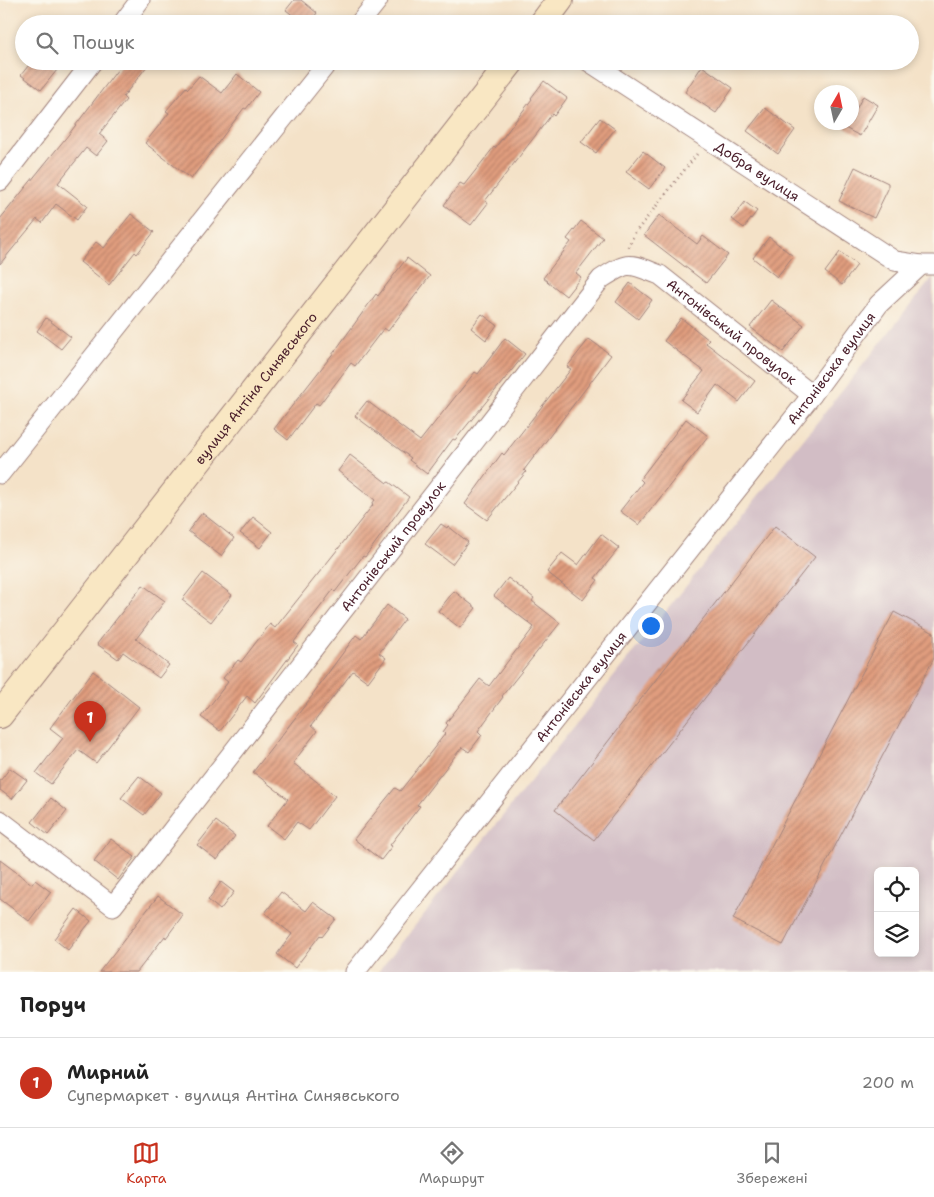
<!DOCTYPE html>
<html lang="uk">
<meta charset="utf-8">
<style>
:root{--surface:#fff;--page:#f2f2f2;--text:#222;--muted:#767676;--line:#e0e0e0;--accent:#c8321e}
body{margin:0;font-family:"Shantell Sans",sans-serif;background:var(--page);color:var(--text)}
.controls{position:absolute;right:15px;bottom:15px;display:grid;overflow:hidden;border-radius:8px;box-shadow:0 2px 8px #0003}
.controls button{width:45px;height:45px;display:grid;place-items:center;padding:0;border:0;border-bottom:1px solid var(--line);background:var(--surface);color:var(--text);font:25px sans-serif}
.compass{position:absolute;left:814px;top:85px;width:45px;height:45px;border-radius:50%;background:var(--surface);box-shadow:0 2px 8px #0003;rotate:9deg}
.you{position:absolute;left:650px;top:625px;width:18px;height:18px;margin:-12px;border:4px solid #fff;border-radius:50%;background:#1a73e8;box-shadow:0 0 0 8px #1a73e833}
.badge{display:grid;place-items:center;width:32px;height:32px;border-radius:50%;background:var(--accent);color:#fff;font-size:16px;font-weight:700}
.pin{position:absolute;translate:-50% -41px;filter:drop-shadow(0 1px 2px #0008)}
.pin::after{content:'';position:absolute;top:26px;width:18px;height:15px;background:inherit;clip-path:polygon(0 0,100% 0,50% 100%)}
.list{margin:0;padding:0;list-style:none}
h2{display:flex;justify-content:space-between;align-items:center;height:65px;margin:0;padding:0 20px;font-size:21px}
h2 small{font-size:16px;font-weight:400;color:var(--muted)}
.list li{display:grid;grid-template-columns:32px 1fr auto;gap:15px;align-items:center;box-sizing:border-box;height:90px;padding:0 20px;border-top:1px solid var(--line)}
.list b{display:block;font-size:19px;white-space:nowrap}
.list p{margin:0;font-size:16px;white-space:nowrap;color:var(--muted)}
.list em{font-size:16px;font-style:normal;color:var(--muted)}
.icon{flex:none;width:28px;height:28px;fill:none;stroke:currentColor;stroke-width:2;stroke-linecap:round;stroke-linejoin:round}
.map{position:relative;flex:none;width:934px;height:972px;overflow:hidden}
.search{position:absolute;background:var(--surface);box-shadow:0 2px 8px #0003;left:15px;right:15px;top:15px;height:55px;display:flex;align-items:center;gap:12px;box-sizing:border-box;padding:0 18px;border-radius:28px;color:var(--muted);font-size:19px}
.sheet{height:155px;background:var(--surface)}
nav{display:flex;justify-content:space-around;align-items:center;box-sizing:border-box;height:70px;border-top:1px solid var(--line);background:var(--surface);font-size:14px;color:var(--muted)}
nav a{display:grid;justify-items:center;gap:2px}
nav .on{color:var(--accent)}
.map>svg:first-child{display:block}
</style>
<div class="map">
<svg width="934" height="972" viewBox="0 0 934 972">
<defs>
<pattern id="building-hatch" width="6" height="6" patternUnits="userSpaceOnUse" patternTransform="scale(1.25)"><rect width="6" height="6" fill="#e09d7e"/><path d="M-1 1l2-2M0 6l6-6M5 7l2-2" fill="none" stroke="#b87f67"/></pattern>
</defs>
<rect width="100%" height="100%" fill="#fbf7ec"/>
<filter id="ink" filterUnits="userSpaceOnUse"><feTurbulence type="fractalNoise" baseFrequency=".02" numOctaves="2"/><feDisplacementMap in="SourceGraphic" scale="10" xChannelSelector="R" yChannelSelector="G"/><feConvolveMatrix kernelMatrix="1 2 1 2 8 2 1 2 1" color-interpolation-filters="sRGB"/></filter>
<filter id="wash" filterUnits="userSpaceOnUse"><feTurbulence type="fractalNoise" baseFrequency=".0096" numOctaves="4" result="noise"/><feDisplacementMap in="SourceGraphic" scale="20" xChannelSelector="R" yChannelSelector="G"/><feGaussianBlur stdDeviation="1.12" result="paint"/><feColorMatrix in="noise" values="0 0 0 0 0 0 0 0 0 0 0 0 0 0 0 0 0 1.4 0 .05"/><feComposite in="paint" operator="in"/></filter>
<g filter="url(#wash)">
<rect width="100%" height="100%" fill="#f4e2c8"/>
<!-- industrial -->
<path fill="#d2bdc5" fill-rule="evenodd" d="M933,277L934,972H378ZM878,871H915V953H878Z"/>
<g id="blocks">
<!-- building -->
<g fill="url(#building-hatch)">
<path d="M294,0H301L317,13L309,24H304L286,10Z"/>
<path d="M32,61H46L57,70L41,90L21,75Z"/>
<path d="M124,61H151L123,97L126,100L99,134L108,141L96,156L86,148L58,183L87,206L77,220L56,204L42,223L37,219L0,264V219L69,134Z"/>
<path d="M702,66L733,88L716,113L685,92Z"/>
<path d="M237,74L259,92L246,109L244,108L191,179L145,143L169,113L166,111L186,87L188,89L199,76L222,93Z"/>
<path d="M544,81L567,98L554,116L552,114L485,201L488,203L471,225L444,205L460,183L464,185L494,147L495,148L532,99L531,98Z"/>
<path d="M863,96L878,105L860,136L845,128L848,122H852V117Z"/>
<path d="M765,108L795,130L778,154L747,131Z"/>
<path d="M600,118L615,129L596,153L581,142Z"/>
<path d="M643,151L665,168L649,189L626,172Z"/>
<path d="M855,167L888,183V189L874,218L839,201Z"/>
<path d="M745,202L757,211L744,228L732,219Z"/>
<path d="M131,214L154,232L137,254L135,252L109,285L80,262L96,242L104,248Z"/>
<path d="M659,215L697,244L703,236L728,255L706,283L644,235Z"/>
<path d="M581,221L603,238L576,273L581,277L566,296L543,278L571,242L567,239Z"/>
<path d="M769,237L793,256L777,277L753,258Z"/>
<path d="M840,252L857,265L842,285L825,272Z"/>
<path d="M407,258L430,276L388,331L384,328L355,366L351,363L319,405L316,403L288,440L274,429L335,351L376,294L378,296Z"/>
<path d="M630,283L652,300L638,319L616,302Z"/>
<path d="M771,300L804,325L783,352L750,327Z"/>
<path d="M482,314L497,325L486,340L471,328Z"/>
<path d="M46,318L71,337L61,349L37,331Z"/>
<path d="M681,318L709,340L706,343L755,381L739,402L717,385L697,412L681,400L704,371L664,341Z"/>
<path d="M505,338L525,354L455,440L453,439L427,474L409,460L411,458L355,416L367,401L420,441L475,372L478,374Z"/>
<path d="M589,339L611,355L524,470L526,472L487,520L465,504L502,453L504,455L571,369L567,367Z"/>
<path d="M686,419L708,436L639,525L620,511L643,482L640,479Z"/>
<path d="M350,455L387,483L389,482L409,497L365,557L363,556L335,592L333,590L294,642L298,645L255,703L247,696L220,731L201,717L228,682L223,678L238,660L241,662L270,624L275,628L373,505L372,504L375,500L338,471Z"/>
<path d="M202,513L234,538L221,556L188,531Z"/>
<path d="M253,517L272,532L260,548L240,533Z"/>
<path d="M441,524L447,528L448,526L468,542L452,564L425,544Z"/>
<path d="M775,526L815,557L594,840L555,810Z"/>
<path d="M601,534L619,548L595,578L598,580L583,600L547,572L562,553L578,565Z"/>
<path d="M203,573L232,595L211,622L182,600Z"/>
<path d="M508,578L534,598L532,601L560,623L502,696L503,697L478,731L482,735L469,752L462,747L417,805L420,806L390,845L392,846L381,860L354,839L395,788L400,791L445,734L443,732L448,725L446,723L480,679L489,686L534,627L494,596Z"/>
<path d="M143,585L165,601L136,639L169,665L159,678L123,652L118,659L97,644Z"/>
<path d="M454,591L476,608L460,628L438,611Z"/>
<path d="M387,605L405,619L379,653L386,658L368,682L353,671L311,726L317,731L293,763L335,796L309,830L297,822L284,839L267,826L288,799L253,772L313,695H312L356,635L361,639Z"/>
<path d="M894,612L934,633V658L783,945L733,919Z"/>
<path d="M93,671L139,707L96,763L78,750L51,784L36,773L63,738L50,728Z"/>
<path d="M10,768L27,780L12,799L0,790V781Z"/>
<path d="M139,776L161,793L144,815L121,798Z"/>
<path d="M51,798L67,811L48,835L32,822Z"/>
<path d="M216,821L235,836L217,860L197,845Z"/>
<path d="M111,839L135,857L118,880L94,861Z"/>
<path d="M0,860L32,884L35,880L51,892L29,921L0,899Z"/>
<path d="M221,882L234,892L220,910L208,900Z"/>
<path d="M281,892L306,911L313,902L336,919L322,937L320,935L295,968L277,954L292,934L265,913Z"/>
<path d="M158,896L183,915L166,938L165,936L137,972H99Z"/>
<path d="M76,909L91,921L68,950L54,939Z"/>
</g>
</g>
</g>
<g filter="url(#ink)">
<use href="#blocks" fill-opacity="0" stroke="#9f807a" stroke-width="1"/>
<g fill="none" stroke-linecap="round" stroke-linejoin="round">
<!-- street casing -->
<g stroke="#9f807a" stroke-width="21">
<g id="street">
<path d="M122,24L140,0"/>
<path d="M359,24L378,0"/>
<path id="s1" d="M588,61L895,261L921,265H934"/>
<path d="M0,181L93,61"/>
<path d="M0,474L329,61"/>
<path id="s2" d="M0,820L113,906L601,279C630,260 628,263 660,275L812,395"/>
<path id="s3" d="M355,972L812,395L879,304L921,265"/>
</g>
</g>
<!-- secondary casing -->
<g stroke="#9f807a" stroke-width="28">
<g id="secondary">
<path d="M542,24L560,0"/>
<path id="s4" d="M0,715L512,61"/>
</g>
</g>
<!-- path -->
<path stroke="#9f807a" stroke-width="3" stroke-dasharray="1 4" stroke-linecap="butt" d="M628,247L635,233L697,154"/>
<!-- street -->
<use href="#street" stroke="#fff" stroke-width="19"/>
<!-- secondary -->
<use href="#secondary" stroke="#f9e7c3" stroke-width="26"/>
</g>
</g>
<g text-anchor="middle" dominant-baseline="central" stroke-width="4" stroke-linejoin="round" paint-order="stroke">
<!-- street labels -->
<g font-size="14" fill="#4a1f2b" stroke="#fbf7ec">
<text stroke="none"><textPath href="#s1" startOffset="202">Добра вулиця</textPath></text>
<text stroke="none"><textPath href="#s2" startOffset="1092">Антонівський провулок</textPath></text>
<text stroke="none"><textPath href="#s3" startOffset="769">Антонівська вулиця</textPath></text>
<text stroke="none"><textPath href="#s4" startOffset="415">вулиця Антіна Синявського</textPath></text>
<text stroke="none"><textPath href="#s2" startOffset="598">Антонівський провулок</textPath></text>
<text stroke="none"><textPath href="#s3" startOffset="364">Антонівська вулиця</textPath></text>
</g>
</g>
</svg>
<div class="controls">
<button><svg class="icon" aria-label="locate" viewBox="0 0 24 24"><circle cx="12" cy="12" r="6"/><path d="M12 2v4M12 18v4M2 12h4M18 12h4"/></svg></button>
<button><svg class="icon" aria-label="layers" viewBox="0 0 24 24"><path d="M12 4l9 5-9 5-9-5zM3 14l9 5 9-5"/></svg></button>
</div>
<svg class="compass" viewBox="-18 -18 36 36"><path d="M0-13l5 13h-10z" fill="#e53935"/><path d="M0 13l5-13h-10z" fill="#767676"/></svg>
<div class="you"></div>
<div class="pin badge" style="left:90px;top:742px">1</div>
<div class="search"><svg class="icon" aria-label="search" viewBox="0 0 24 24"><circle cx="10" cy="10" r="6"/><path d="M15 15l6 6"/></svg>Пошук</div>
</div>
<section class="sheet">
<h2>Поруч<small></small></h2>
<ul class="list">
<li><span class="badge">1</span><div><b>Мирний</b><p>Супермаркет · вулиця Антіна Синявського</p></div><em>200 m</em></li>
</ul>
</section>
<nav>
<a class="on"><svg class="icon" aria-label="map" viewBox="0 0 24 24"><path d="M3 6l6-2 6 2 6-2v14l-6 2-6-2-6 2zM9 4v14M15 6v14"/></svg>Карта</a>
<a><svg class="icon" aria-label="directions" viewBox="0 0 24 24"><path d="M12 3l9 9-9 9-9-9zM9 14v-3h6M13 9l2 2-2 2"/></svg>Маршрут</a>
<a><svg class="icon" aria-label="saved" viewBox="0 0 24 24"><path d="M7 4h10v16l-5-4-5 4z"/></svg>Збережені</a>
</nav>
